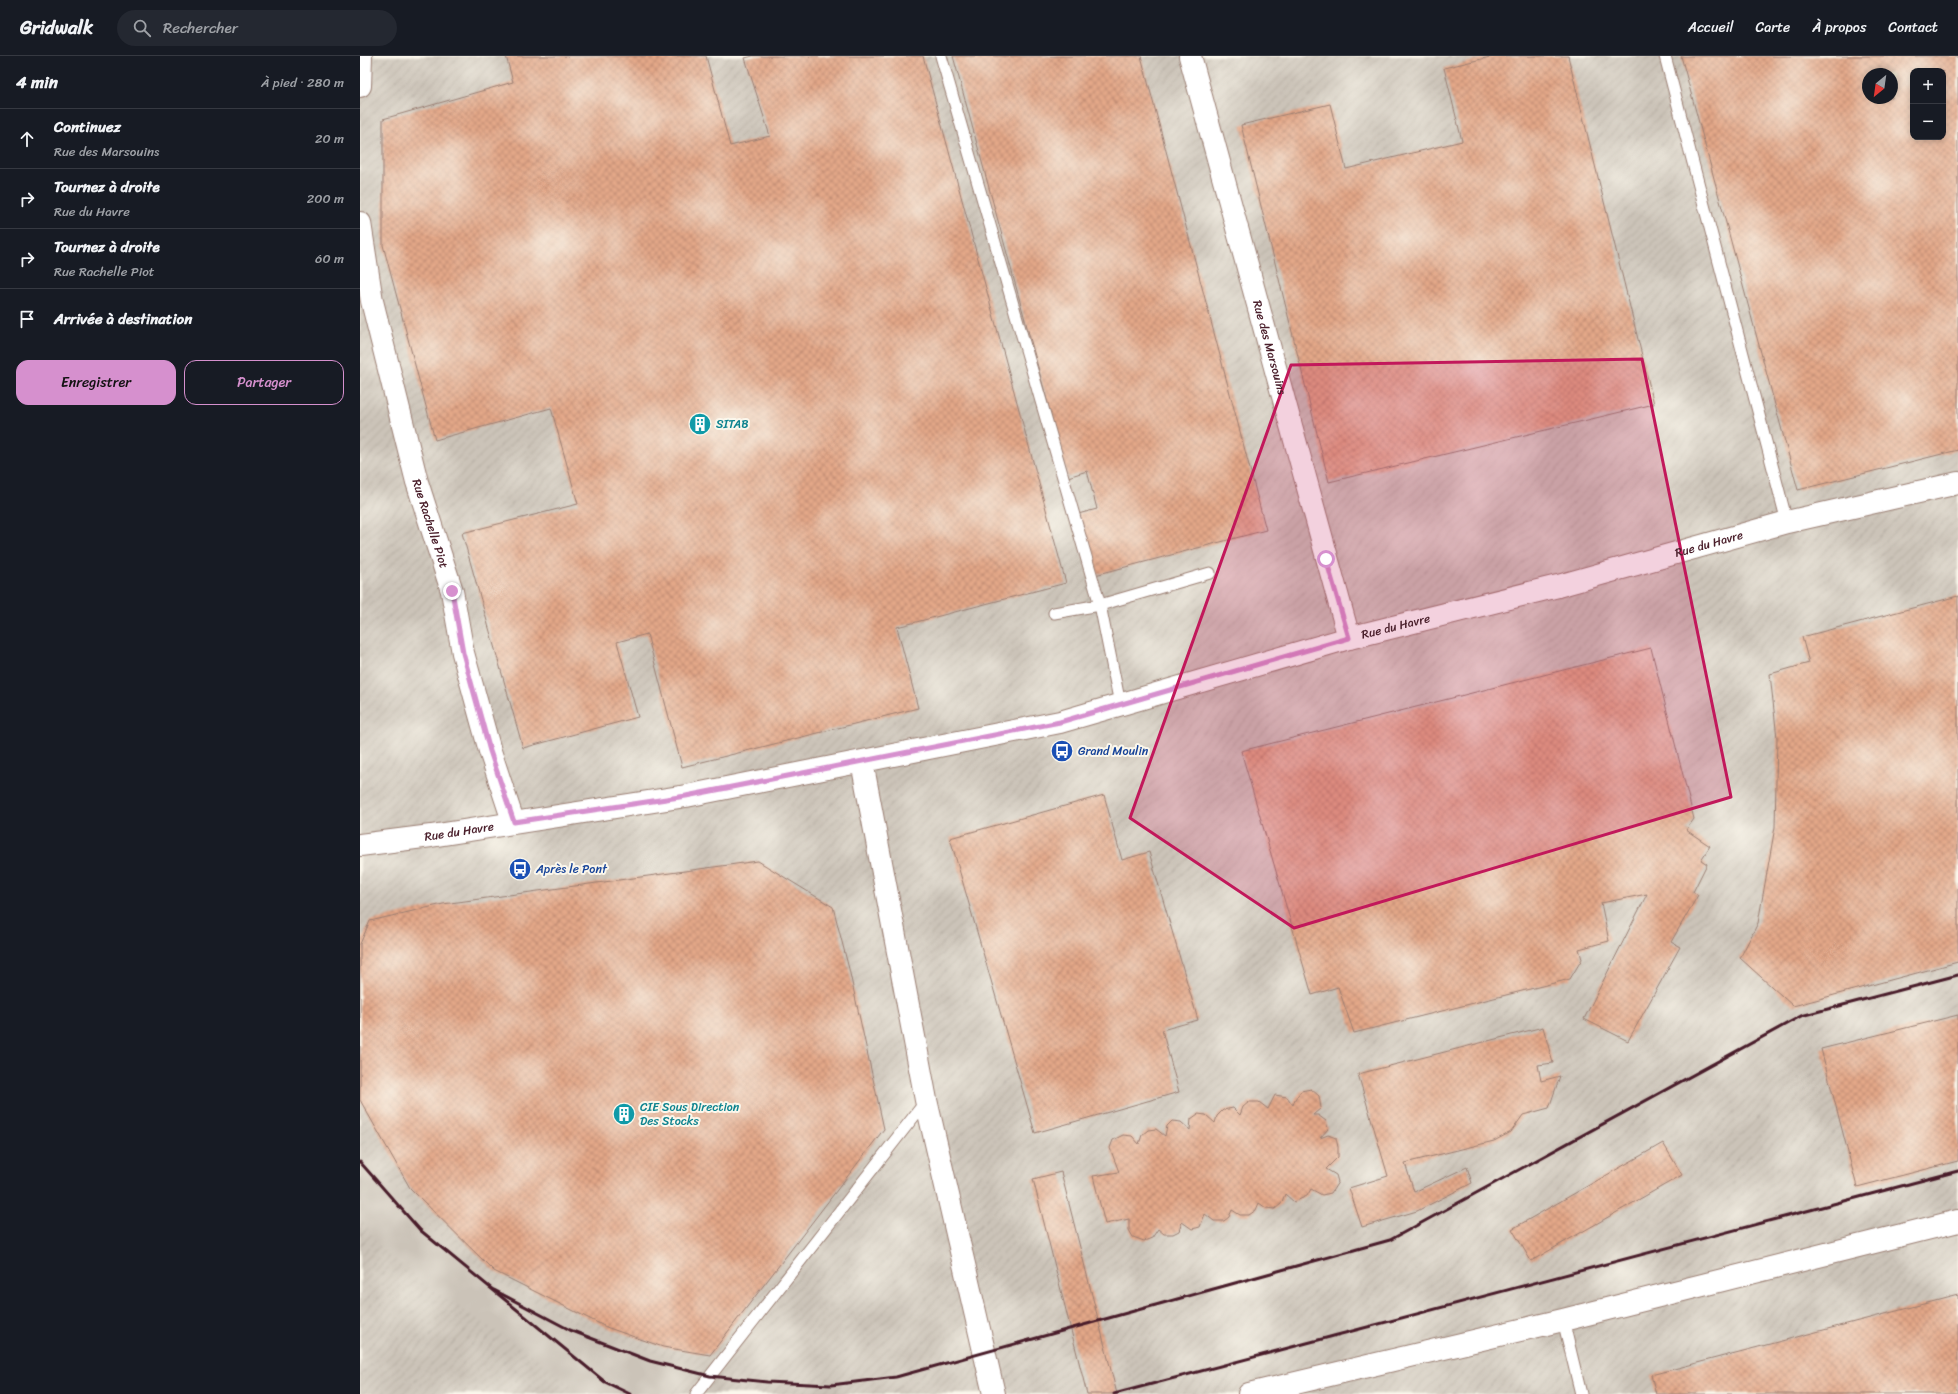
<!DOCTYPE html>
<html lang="fr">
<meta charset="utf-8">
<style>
:root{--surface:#171b24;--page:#242831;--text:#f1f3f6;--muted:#9ea1a6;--line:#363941;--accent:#d690ce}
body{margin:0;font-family:Sriracha,sans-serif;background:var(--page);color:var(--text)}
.controls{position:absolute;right:12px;top:12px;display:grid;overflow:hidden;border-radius:8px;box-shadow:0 2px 6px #0003}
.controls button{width:36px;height:36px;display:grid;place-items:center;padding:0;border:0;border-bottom:1px solid var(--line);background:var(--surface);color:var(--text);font:20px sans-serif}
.compass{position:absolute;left:1502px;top:12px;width:36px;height:36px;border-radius:50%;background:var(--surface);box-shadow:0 2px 6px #0003;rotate:209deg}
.stop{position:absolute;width:12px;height:12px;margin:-9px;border:3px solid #d690ce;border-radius:50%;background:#fff}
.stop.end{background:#d690ce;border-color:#fff;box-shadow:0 1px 4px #0008}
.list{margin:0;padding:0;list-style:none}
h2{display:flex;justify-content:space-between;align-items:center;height:52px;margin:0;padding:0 16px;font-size:17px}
h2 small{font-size:13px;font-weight:400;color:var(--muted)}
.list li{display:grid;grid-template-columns:26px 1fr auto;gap:12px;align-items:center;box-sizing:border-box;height:60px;padding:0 16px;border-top:1px solid var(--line)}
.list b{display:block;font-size:15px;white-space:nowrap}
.list p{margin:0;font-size:13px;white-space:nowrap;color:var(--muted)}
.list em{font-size:13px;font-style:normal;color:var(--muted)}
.actions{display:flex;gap:8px;padding:12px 16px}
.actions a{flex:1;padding:9px 0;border:1px solid var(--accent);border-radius:12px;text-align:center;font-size:14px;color:var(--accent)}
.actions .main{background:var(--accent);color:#111}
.icon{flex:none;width:22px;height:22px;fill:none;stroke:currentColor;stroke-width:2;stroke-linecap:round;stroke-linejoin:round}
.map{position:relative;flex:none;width:1598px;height:1338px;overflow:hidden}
header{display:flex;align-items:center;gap:24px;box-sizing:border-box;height:56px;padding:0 20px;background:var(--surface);border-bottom:1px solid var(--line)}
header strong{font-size:19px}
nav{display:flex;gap:22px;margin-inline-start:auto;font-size:14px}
.search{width:280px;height:36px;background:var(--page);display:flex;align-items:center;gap:10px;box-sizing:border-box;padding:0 14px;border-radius:22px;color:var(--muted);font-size:15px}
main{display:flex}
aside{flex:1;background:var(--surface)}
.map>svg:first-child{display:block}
</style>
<header>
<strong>Gridwalk</strong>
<div class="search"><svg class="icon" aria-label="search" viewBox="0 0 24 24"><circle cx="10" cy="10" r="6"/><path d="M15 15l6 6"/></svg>Rechercher</div>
<nav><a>Accueil</a><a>Carte</a><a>À propos</a><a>Contact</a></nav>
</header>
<main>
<aside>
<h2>4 min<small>À pied · 280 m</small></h2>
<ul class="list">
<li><svg class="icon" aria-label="ahead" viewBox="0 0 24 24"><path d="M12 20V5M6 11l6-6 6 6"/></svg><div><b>Continuez</b><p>Rue des Marsouins</p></div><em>20 m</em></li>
<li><svg class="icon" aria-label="right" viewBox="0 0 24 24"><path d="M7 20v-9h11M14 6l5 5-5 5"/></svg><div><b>Tournez à droite</b><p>Rue du Havre</p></div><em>200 m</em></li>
<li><svg class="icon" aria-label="right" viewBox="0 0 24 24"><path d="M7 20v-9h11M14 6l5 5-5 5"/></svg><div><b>Tournez à droite</b><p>Rue Rachelle Piot</p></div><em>60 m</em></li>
<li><svg class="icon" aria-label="arrive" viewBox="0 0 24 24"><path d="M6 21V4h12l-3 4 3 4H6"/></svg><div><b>Arrivée à destination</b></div></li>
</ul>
<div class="actions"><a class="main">Enregistrer</a><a>Partager</a></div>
</aside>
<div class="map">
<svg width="1598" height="1338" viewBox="0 0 1598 1338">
<defs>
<pattern id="industrial-furrows" width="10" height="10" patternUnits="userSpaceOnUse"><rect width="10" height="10" fill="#cbc3b8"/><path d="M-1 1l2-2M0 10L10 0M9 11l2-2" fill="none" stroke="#b0a79e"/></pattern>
<pattern id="building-cross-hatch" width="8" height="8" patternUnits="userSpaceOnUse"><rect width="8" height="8" fill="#e3a788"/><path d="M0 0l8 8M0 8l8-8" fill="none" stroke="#ba876f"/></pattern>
</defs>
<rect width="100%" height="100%" fill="#fbf7ec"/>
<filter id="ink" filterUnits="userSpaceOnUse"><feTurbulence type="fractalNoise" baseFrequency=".025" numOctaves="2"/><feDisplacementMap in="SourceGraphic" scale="8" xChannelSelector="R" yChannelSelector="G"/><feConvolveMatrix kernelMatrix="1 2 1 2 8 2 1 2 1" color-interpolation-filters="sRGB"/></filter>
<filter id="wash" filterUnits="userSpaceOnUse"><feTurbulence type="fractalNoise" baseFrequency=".012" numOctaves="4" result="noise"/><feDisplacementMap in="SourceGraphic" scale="16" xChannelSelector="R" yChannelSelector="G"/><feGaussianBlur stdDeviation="0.9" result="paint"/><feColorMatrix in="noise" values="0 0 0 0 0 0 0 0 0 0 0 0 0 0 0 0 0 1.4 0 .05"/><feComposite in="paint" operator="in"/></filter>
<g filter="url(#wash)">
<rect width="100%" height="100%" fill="#e9deba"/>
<!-- industrial -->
<path fill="url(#industrial-furrows)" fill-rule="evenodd" d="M0,0H1598V1338H0ZM1553,15H1583V81H1553ZM1508,18H1532V42H1508Z"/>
<!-- railway -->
<path fill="#cbc3b8" d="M0,1090L4,1097L66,1169L140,1227L212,1266L293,1297L335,1307L308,1338H221L177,1302L67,1230L19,1190L0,1160Z"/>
<g id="blocks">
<!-- building -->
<g fill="url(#building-cross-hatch)" fill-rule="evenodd">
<path d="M146,0H346L370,90L410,80L385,2L393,0H563L706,527L537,571L558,652L322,711L287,578L257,586L278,661L163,692L102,477L218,448L191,352L75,384L23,189V63L153,26Z"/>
<path d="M593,0H781L906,474L735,519L718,458L737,453L727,415L708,421Z"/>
<path d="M1134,0H1208L1294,348L969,426L881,69L970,48L986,113L1102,85L1084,12Z"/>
<path d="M1321,0H1598V394L1438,434ZM1553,15H1583V81H1553ZM1508,18H1532V42H1508Z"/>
<path d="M1598,540V906L1433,950L1380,902L1398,867L1415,771L1417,682L1410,618L1449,607L1442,581Z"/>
<path d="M1291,592L1334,763L1326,774L1350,790L1341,804L1347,808L1333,836L1338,839L1311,886L1320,891L1268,985L1224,963L1287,838L1241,847L1249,885L1219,893L1222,903L1210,923L994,977L978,931L952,939L881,695Z"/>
<path d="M744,739L762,804L789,796L838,964L802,974L819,1036L675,1077L590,782Z"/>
<path d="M398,805L473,851L489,913L524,1073L350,1299L303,1291L246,1271L134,1215L50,1132L0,1044V888L10,865L83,848Z"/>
<path d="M1598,959V1105L1497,1131L1461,993Z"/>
<path d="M1183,971L1193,1007L1178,1009L1181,1025L1200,1020L1189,1052L1163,1059L1151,1076L1134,1085L1045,1107L1054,1136L1107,1111L1112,1127L1057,1155L1002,1171L989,1132L1028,1120L998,1018Z"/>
<path d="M951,1033L959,1040L961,1052L953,1059H958L966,1065L968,1073L960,1082L968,1079L976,1082L978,1091V1101L966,1113L976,1119L978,1126L971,1137L962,1139L951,1133L947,1140L934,1146L925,1138L921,1148L915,1153L906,1152L899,1147L896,1154L889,1159H880L872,1154L869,1161L864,1165H854L845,1158L840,1171L832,1173L822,1166L819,1175L813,1178H804L798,1173L792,1182L784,1185L773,1181L769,1174V1163L745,1168L733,1120L759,1116L750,1092L753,1084L763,1079L772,1080L779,1088L782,1079L788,1074L796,1073L805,1080L807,1070L812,1065L821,1066L830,1074L831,1063L838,1058L846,1059L855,1067L857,1060L863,1054L873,1052L880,1059L883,1051L889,1046H899L908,1053L915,1039L927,1041L933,1049L935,1043L941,1035Z"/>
<path d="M1303,1087L1322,1119L1171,1205L1152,1173Z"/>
<path d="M701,1116L757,1338H727L673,1123Z"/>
<path d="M1598,1239V1338H1296L1291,1319Z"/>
</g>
</g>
</g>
<g filter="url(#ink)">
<use href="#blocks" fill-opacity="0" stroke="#9a7e72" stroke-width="1"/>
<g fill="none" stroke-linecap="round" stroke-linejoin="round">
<!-- service casing -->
<g stroke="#9a7e72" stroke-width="13">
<g id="service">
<path d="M581,0L740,549L760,648"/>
<path d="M1305,0L1427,466"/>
<path d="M694,557L740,549L850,517"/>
<path d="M1203,1264L1221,1338"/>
<path d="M336,1338L566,1045"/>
</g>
</g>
<!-- minor casing -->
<g stroke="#9a7e72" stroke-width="24">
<g id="minor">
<path id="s1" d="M830,0L989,582"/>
<path d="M0,30L1,0"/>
<path id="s2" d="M0,167L12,245L57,426L92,535L103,597L130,695L153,765"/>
</g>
</g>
<!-- tertiary casing -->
<g stroke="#9a7e72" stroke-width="24">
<g id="tertiary">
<path d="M502,706L566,1044L634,1338"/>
<path d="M889,1338L1203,1264L1598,1165"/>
</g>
</g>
<!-- secondary casing -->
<g stroke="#9a7e72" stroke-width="24">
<g id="secondary">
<path id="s3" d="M0,789L71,780L326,740L700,666L989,582L1198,530L1427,466L1598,427"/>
</g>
</g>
<!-- service -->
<use href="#service" stroke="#fff" stroke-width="11"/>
<!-- minor -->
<use href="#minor" stroke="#fff" stroke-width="22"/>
<!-- tertiary -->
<use href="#tertiary" stroke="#fff" stroke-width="22"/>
<!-- secondary -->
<use href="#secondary" stroke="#fff" stroke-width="22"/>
<!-- rail -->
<g stroke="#4a1f2b" stroke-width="3">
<path d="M0,1106L60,1174L245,1326L270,1338"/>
<path d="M134,1234L210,1274L290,1305L350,1320L407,1326L471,1329L536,1321L1030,1184L1441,960L1598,919"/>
<path d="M754,1338L1598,1115"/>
</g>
</g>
</g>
<g fill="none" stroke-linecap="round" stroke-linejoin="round" filter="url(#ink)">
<!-- route -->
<path stroke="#d690ce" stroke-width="5" d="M92,535L103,597L130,695L154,766L326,740L700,666L989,582L966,503"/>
</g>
<!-- marked area -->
<path fill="#c2185b" fill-opacity="0.2" stroke="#c2185b" stroke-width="3" stroke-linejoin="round" d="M1282,303L1371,741L934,872L770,762L931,309Z"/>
<!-- icons -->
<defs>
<g id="building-disc" transform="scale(1.15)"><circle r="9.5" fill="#0f9aa8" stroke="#fbf7ec"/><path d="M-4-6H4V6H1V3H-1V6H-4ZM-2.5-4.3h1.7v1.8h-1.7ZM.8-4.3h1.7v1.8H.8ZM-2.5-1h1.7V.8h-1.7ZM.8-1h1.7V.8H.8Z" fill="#fff"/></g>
<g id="bus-disc" transform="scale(1.15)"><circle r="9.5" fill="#1a4fb4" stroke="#fbf7ec"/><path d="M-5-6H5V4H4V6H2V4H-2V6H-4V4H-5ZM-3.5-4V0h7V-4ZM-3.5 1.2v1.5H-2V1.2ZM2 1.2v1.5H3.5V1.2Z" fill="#fff"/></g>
</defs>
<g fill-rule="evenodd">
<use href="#building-disc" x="340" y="368"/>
<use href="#bus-disc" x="702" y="695"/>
<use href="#bus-disc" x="160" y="813"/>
<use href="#building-disc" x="264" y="1058"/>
</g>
<g text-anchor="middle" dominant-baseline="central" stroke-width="4" stroke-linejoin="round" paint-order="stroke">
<!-- street labels -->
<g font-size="12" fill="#4a1f2b" stroke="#fbf7ec">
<text stroke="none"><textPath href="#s1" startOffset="302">Rue des Marsouins</textPath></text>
<text stroke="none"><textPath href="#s2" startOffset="309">Rue Rachelle Piot</textPath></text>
<text stroke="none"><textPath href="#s3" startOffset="1384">Rue du Havre</textPath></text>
<text stroke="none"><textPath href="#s3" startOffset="1060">Rue du Havre</textPath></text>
<text stroke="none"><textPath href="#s3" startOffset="100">Rue du Havre</textPath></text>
</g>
<!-- culture labels -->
<g font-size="12" fill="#0d838f" stroke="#fbf7ec" text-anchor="start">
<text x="356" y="368">SITAB</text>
<text x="280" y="1051">CIE Sous Direction<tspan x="280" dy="14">Des Stocks</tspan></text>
</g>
<!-- transit labels -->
<g font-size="12" fill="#164399" stroke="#fbf7ec" text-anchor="start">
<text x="718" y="695">Grand Moulin</text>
<text x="176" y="813">Après le Pont</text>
</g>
</g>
</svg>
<div class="controls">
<button>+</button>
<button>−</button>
</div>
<svg class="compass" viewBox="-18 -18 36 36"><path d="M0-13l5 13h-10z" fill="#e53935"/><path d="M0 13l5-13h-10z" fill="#9ea1a6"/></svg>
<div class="stop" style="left:966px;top:503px"></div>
<div class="stop end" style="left:92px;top:535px"></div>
</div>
</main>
